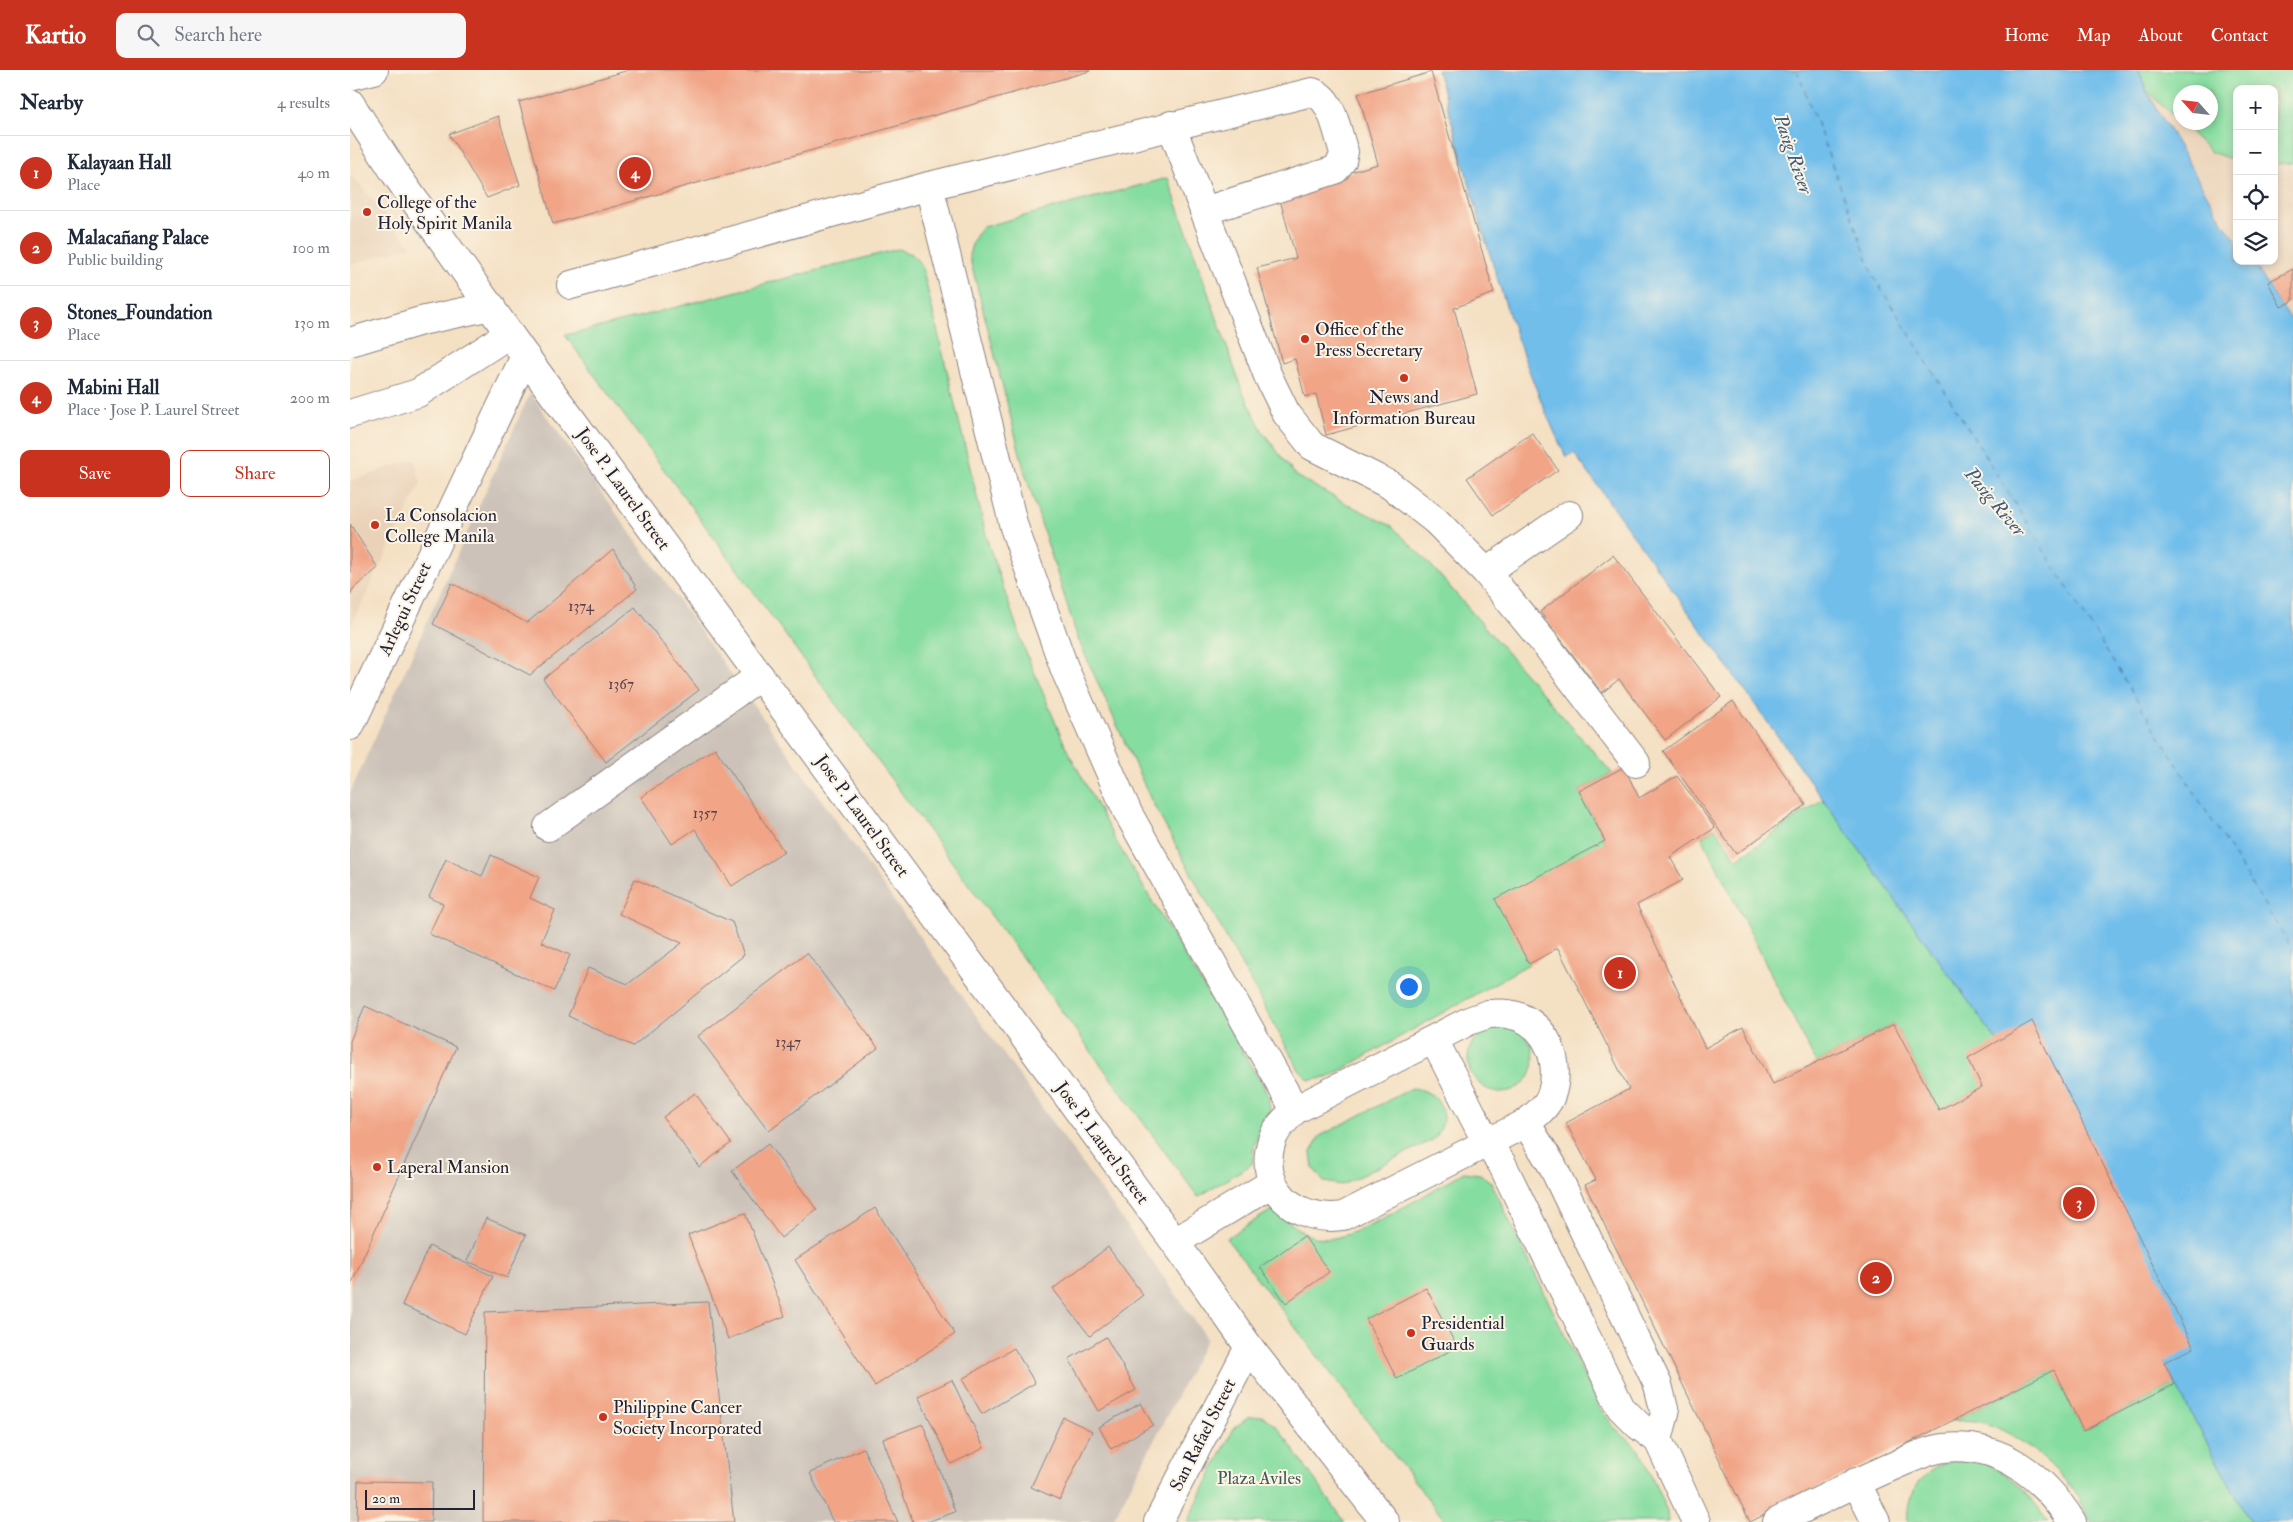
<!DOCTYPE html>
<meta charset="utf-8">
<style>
:root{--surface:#fff;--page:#f6f6f7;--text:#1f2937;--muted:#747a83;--line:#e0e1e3;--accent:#c8321e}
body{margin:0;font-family:"IM FELL Double Pica",serif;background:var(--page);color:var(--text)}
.controls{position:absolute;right:15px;top:15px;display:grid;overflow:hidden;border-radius:10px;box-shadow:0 2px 8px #0003}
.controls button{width:45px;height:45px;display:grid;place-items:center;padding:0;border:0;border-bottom:1px solid var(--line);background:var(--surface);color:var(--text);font:25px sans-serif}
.compass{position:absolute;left:1823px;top:15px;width:45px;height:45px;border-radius:50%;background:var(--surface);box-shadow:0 2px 8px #0003;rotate:297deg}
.scale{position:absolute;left:15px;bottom:12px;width:110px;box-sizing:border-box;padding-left:5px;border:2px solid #22223b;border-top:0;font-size:14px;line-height:18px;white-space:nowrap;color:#22223b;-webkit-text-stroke:4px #fcf5e5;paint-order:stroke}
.you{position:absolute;left:1058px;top:916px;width:18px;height:18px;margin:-12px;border:4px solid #fff;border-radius:50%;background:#1a73e8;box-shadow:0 0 0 8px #1a73e833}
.badge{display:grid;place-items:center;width:32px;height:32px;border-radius:50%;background:var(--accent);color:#fff;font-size:16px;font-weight:700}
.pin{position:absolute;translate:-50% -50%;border:2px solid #fff;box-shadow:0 1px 5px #0006}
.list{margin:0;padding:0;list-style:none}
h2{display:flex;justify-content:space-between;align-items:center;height:65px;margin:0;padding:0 20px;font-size:21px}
h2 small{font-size:16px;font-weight:400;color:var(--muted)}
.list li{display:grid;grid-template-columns:32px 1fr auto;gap:15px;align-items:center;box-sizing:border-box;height:75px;padding:0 20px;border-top:1px solid var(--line)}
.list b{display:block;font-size:19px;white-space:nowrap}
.list p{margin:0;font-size:16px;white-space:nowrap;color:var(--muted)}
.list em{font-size:16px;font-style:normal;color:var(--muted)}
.actions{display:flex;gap:10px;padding:15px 20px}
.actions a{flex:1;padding:11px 0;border:1px solid var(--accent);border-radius:10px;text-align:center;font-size:18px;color:var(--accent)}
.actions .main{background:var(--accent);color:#fff}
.icon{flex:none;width:28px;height:28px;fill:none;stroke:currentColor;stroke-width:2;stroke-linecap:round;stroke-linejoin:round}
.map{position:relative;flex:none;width:1943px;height:1452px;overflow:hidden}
header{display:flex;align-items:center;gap:30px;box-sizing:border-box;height:70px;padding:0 25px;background:var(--accent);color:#fff}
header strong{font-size:24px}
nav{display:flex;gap:28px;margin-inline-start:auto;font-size:18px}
.search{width:350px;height:45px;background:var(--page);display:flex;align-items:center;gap:12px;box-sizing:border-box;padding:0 18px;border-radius:10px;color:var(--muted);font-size:19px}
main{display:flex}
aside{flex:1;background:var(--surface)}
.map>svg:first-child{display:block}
</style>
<header>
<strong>Kartio</strong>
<div class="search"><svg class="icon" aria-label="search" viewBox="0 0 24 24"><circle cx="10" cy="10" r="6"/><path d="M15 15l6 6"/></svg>Search here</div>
<nav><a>Home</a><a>Map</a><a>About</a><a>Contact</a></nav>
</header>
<main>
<aside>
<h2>Nearby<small>4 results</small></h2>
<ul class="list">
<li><span class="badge">1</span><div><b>Kalayaan Hall</b><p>Place</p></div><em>40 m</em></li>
<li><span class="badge">2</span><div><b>Malacañang Palace</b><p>Public building</p></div><em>100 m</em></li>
<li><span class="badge">3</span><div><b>Stones_Foundation</b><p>Place</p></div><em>130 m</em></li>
<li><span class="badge">4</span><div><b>Mabini Hall</b><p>Place · Jose P. Laurel Street</p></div><em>200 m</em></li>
</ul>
<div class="actions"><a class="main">Save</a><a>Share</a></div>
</aside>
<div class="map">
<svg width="1943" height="1452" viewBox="0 0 1943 1452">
<rect width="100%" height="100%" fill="#fcf5e5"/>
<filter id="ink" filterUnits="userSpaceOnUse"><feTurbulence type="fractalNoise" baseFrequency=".02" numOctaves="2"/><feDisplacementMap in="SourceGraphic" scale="10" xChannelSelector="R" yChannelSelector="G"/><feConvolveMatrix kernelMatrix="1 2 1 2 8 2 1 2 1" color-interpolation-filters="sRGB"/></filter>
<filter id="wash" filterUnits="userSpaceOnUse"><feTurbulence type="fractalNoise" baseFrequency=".0096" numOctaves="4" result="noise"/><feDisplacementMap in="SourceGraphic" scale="20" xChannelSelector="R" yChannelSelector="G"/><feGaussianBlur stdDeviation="1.12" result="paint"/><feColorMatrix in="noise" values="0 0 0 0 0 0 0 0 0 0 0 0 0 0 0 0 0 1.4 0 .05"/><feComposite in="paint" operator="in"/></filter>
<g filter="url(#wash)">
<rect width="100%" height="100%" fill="#f4e0c3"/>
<!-- built -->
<g fill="#ead2b8" fill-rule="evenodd">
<path d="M1789,0H1943V251L1931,237L1918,212L1902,191H1924V19H1887V171L1874,154L1796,20ZM1830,22H1860V52H1830Z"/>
<path d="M0,107L5,109L61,176L0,195Z"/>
<path d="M64,389L71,413L0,557V411Z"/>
</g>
<!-- industrial -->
<path fill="#ccc2b9" d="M180,323L857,1268L762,1452H0V723Z"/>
<!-- green -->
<g fill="#86dda0" stroke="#54806e" fill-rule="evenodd">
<path d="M1789,0H1943V93L1924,94V19H1887V91L1861,82L1796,20ZM1830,22H1860V52H1830Z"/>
<path d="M818,108L892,320L913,362L945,405L989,430L1042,456L1079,493L1262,703L1229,721L1255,771L1179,894L977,1008L959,1010L949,1000L801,730L728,569L675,403L619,185L623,171L632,157Z"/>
<path d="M548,179L562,184L572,196L638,473L674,578L715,675L764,768L918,1024L920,1040L904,1075L902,1094L848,1127L215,265L235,261Z"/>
<path d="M1473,729L1667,999L1589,1040L1544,954L1466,993L1352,767L1365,758L1387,789Z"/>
<circle cx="1151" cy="989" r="33"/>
<path d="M1062,1018C1090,1020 1103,1048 1084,1069L992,1115L974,1112L963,1098L961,1082L970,1066Z"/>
<path d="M1114,1102L1130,1104L1141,1112L1249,1337L1264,1357L1290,1381L1317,1442L1318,1452H1096L876,1168L927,1137C937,1153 956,1168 976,1169C1006,1169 1084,1119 1114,1102Z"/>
<path d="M1704,1300L1733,1361L1825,1314L1900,1452H1741C1735,1442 1731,1431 1724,1422C1706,1395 1659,1356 1626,1351C1618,1350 1610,1351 1602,1351Z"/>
<path d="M913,1346L928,1358L995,1452H837L884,1358L899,1347Z"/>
<path d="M1628,1389C1659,1403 1680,1423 1698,1452H1558C1555,1430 1569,1405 1589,1396C1601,1390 1615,1390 1628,1389Z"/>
</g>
<!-- water -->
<path fill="#71beeb" stroke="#4a7093" d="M1087,0H1789L1796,20L1874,154L1887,171V191H1902C1917,211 1926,233 1943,251V1452H1900L1825,1314L1667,999L1224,383L1216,387C1157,265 1125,130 1087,0Z"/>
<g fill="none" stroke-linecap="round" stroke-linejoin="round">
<!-- ferry -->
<path stroke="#3e5979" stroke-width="1" stroke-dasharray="6 5" stroke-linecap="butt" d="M1447,0L1524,207L1943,881"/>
</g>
<g id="blocks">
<!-- building -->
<g fill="#f1a486">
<path d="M279,0H740V1L203,154L169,32Z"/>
<path d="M1081,2L1144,223L1104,238L1127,324L976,365L966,324L955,327L945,289L932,293L907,198L946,188L928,123L1028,94L1008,24Z"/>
<path d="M148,46L170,115L137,128L99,64Z"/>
<path d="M1943,199V231L1931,237L1918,212Z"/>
<path d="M1182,363L1208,400L1143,445L1117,408Z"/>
<path d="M0,454L28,498L3,519L0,525Z"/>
<path d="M263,479L287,519L180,605L83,554L102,513L177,553Z"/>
<path d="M1263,485L1371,627L1315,670L1269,609L1252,623L1190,542Z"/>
<path d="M285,537L349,620L256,692L193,609Z"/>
<path d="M1383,631L1456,735L1386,784L1313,681Z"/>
<path d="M365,678L434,782L382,816L345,759L322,774L291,727Z"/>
<path d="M1274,697L1289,728L1327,706L1365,758L1320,787L1333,810L1287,835L1355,978L1393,957L1423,1014L1544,954L1589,1040L1632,1017L1618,988L1682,951L1844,1278L1814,1292L1825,1314L1733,1361L1704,1300L1400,1452L1235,1115L1246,1110L1216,1053L1279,1019L1208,878L1179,894L1145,829L1255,771L1229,721Z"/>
<path d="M141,785L189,807L180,828L205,840L191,872L220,885L204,921L79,864L93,834L79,827L96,789L132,806Z"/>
<path d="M285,809L382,852L394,885L283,976L218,946L238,898L278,914L332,873L269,844Z"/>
<path d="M457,883L528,978L419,1061L348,966Z"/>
<path d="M15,936L106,977L0,1217V971Z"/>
<path d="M345,1023L381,1073L349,1097L313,1047Z"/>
<path d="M418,1074L467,1140L431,1168L382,1101Z"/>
<path d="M525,1138L605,1264L525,1316L445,1190Z"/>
<path d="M395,1143L435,1246L378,1269L338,1165Z"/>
<path d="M136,1148L176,1165L157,1208L117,1191Z"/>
<path d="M954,1166L979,1202L936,1233L910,1197Z"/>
<path d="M79,1176L143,1206L115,1264L52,1235Z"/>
<path d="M758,1177L793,1225L740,1266L703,1219Z"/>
<path d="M1076,1218L1107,1277L1047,1309L1016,1249Z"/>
<path d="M358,1232L384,1452H133L135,1242Z"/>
<path d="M756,1267L786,1320L749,1341L719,1289Z"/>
<path d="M664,1278L685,1313L632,1344L612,1309Z"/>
<path d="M602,1310L634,1378L601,1394L568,1326Z"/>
<path d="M791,1333L803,1355L761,1379L749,1357Z"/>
<path d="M713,1347L742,1361L710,1430L681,1417Z"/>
<path d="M573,1354L605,1442L577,1452H563L533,1369Z"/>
<path d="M513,1378L548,1452H483L460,1403Z"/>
<path d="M8,1411L82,1412L81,1452H7Z"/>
</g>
</g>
</g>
<g filter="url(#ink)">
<use href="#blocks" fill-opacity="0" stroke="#8b817f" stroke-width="1"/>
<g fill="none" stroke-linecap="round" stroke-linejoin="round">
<!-- minor casing -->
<g stroke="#8b817f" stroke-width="30">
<g id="minor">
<path d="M0,6L24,0"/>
<path d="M0,33L45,103L175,286L837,1189L899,1277L1035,1452"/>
<path d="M821,55L918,306L936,343L962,376L1040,415L1086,451L1136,502L1196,575L1286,693"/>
<path d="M579,116L664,457L715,600L778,743L945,1040"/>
<path d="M221,215L579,116L962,22C983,28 987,63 994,82L992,91L985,100L854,141"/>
<path d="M0,272L71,251L141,236"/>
<path d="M0,344L68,323L159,264"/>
<path d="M1136,502L1219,445"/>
<path d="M0,656L175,286"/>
<path d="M198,757L410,606"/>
<path d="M1138,944C1144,944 1151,943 1157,944C1197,949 1214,994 1200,1028C1195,1038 1185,1046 1176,1053L993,1146C947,1153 906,1119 922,1070C926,1058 936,1049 945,1040L1119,951Z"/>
<path d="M1084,970L1137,1073L1152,1094L1271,1338L1288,1355L1308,1370L1346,1452"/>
<path d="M1176,1053L1202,1095L1308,1315L1315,1343L1308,1370"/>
<path d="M825,1172L922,1113"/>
<path d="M1506,1412L1526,1452"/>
<path d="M808,1452L899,1277"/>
<path d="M1427,1452C1465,1433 1502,1414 1541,1397C1558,1390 1576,1380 1594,1378C1651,1372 1694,1407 1722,1452"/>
</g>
</g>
<!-- minor -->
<use href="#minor" stroke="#fff" stroke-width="28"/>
</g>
</g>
<!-- markers -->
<g fill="#c8321e" stroke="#fcf5e5" stroke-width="2">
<circle cx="17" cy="142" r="5"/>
<circle cx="955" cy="269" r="5"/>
<circle cx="1054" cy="308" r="5"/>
<circle cx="25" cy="455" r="5"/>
<circle cx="27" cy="1097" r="5"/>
<circle cx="1061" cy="1263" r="5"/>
<circle cx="253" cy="1347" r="5"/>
</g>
<g text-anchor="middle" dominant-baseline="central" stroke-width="4" stroke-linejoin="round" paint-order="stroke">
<!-- number labels -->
<g font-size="15" fill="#56424e">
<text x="231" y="536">1374</text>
<text x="271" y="614">1367</text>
<text x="355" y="743">1357</text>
<text x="438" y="972">1347</text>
</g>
<!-- poi labels -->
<g font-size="18" fill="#22223b" stroke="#fcf5e5" text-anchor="start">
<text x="27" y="132">College of the<tspan x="27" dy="21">Holy Spirit Manila</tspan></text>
<text x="965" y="259">Office of the<tspan x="965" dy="21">Press Secretary</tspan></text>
<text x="1054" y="327" text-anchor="middle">News and<tspan x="1054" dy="21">Information Bureau</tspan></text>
<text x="35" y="445">La Consolacion<tspan x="35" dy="21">College Manila</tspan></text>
<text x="37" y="1097">Laperal Mansion</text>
<text x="1071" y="1253">Presidential<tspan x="1071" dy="21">Guards</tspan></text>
<text x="263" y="1337">Philippine Cancer<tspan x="263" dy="21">Society Incorporated</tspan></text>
</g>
<!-- street labels -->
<g font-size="18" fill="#22223b" stroke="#fcf5e5">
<text transform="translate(273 419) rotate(54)">Jose P. Laurel Street</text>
<text transform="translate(55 539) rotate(-65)">Arlegui Street</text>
<text transform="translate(512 746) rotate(54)">Jose P. Laurel Street</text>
<text transform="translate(752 1073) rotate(54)">Jose P. Laurel Street</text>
<text transform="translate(853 1365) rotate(-63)">San Rafael Street</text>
</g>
<!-- park labels -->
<g font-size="18" fill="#405a59" stroke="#fcf5e5">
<text x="909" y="1408">Plaza Aviles</text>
</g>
<!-- water labels -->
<g font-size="19" font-style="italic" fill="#3e5979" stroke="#fcf5e5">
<text transform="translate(1443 84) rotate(71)">Pasig River</text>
<text transform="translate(1645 432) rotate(50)">Pasig River</text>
</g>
</g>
</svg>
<div class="controls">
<button>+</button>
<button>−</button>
<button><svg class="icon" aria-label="locate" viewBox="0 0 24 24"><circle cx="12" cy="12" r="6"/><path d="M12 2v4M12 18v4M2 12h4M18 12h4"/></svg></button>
<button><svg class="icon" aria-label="layers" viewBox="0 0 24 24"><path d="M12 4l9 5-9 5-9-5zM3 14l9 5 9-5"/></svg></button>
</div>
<svg class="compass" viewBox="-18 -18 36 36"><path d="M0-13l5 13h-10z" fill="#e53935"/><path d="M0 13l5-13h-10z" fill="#747a83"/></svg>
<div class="scale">20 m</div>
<div class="you"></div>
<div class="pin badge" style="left:1270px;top:903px">1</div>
<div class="pin badge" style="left:1526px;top:1208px">2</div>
<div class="pin badge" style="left:1729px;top:1133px">3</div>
<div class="pin badge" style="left:285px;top:103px">4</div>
</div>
</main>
